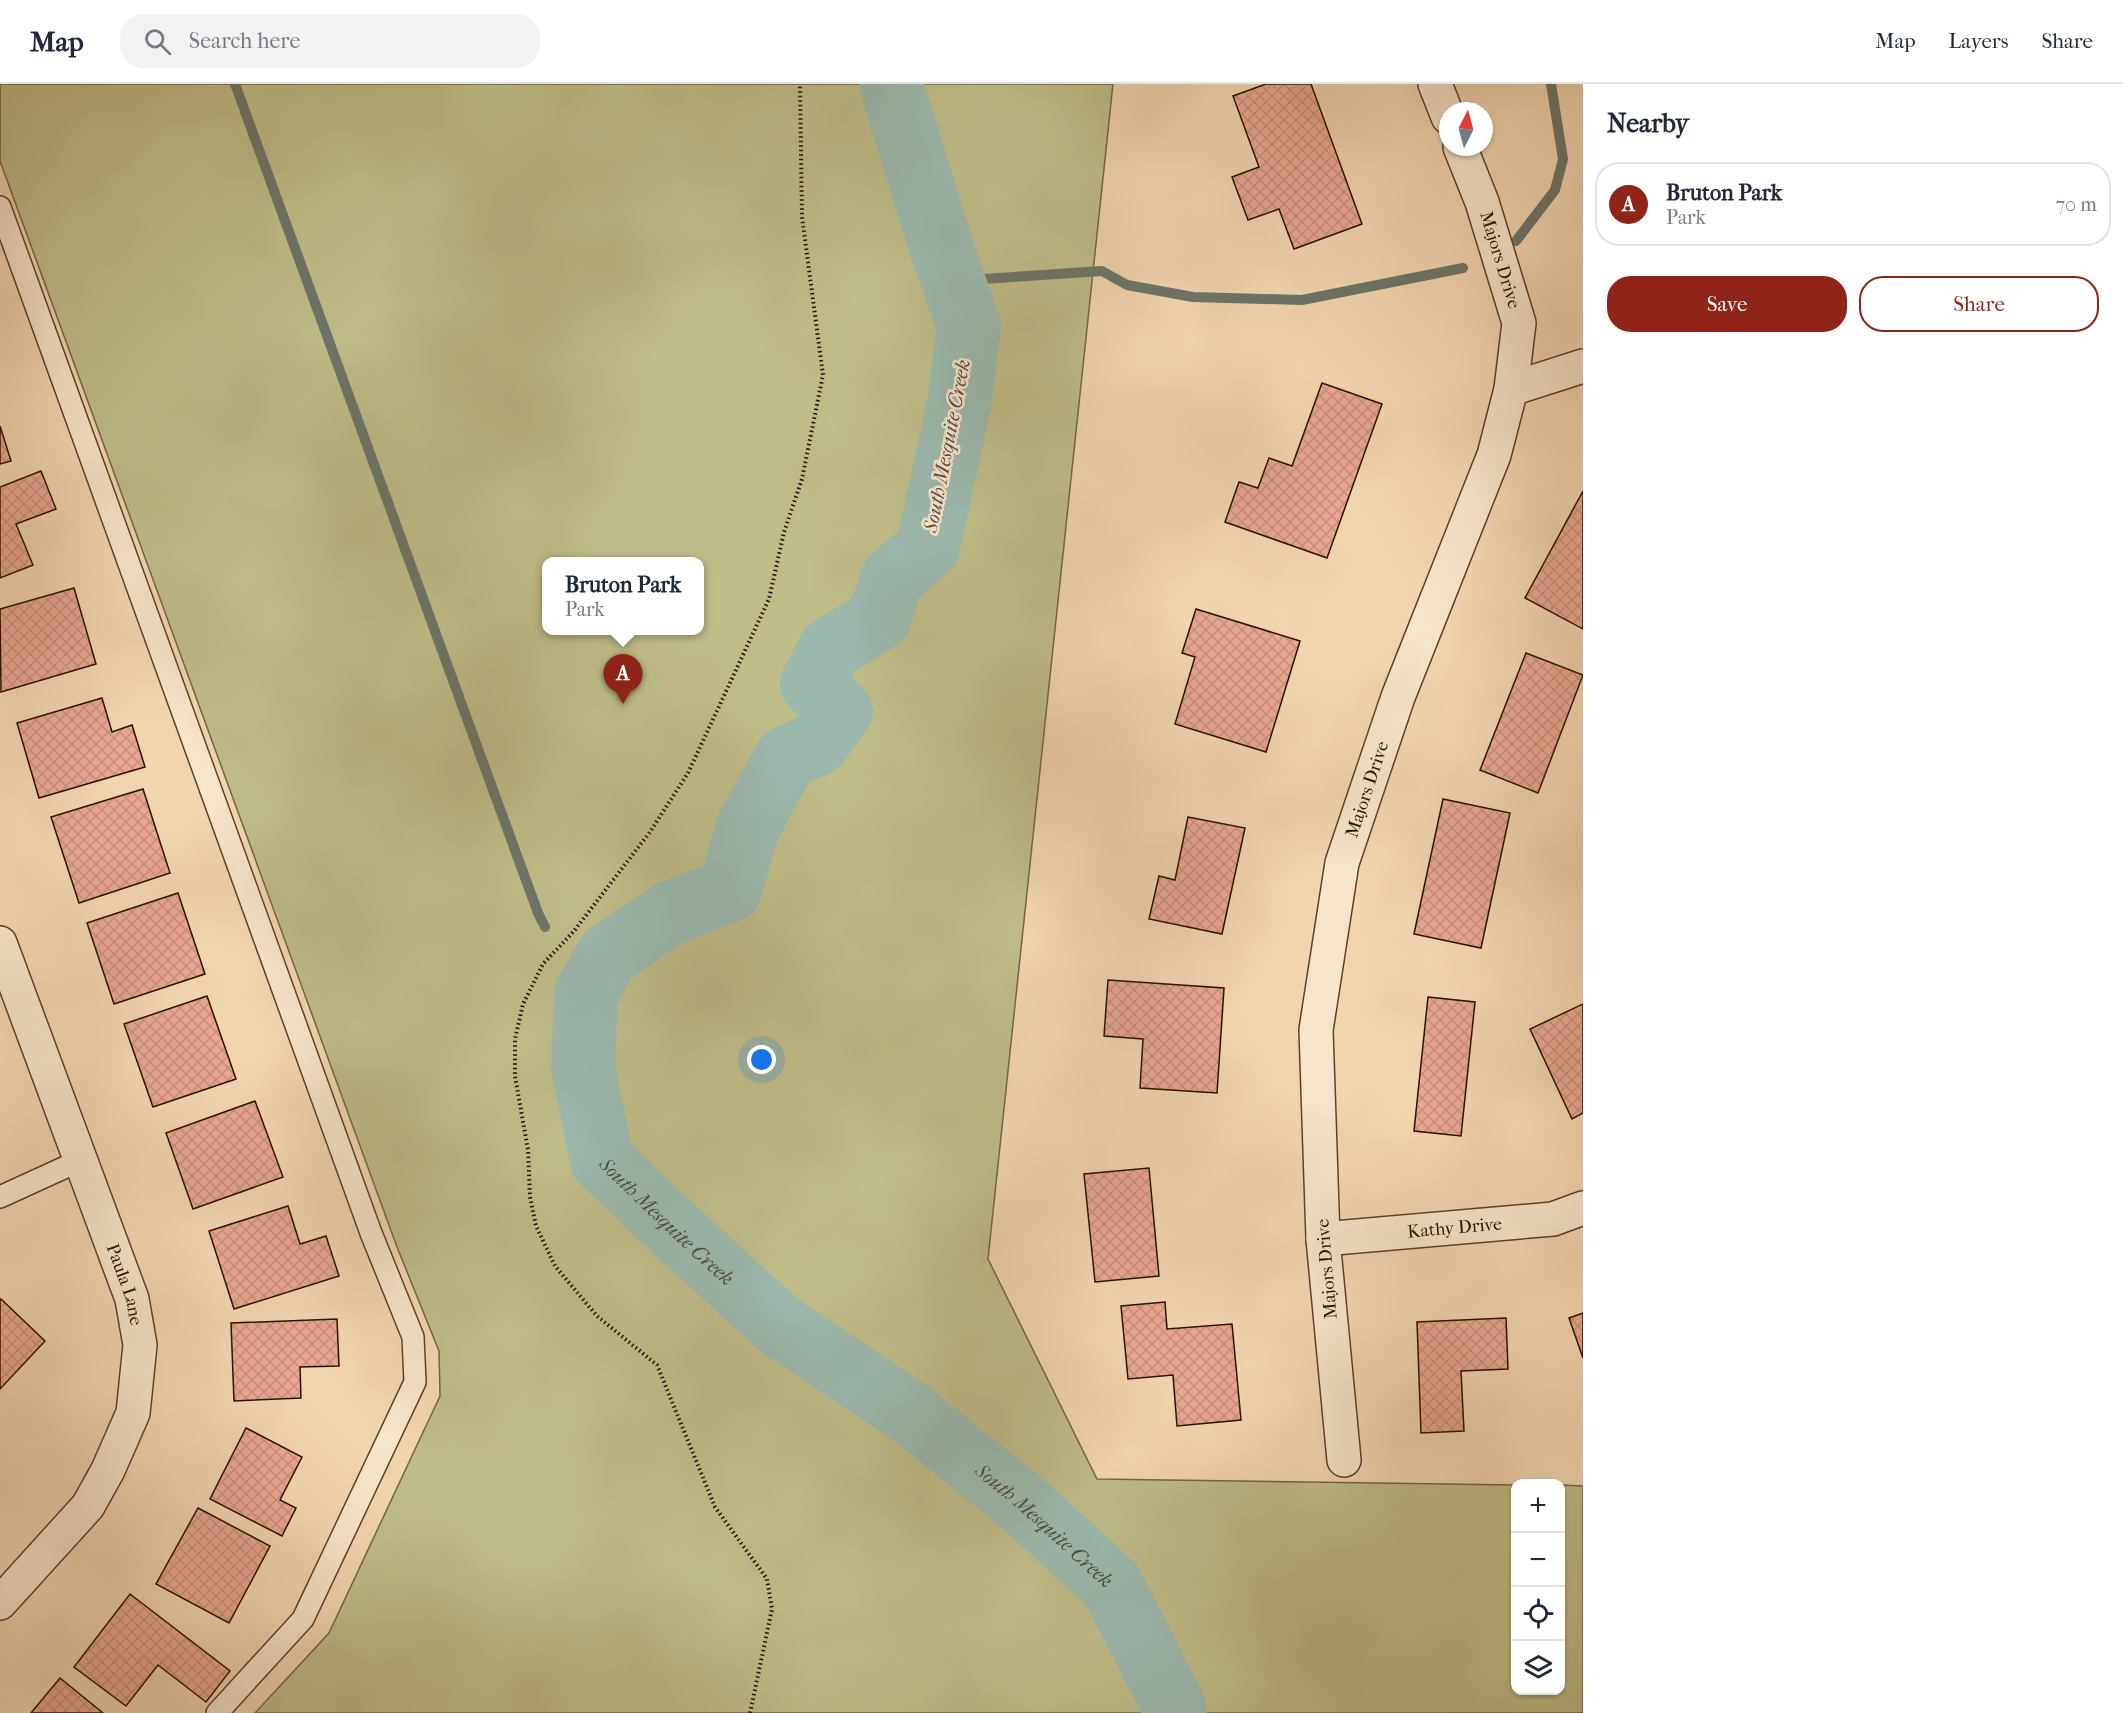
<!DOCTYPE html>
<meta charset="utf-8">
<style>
:root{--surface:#fff;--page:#f2f2f3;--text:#1f2937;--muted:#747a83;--line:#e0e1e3;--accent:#8f2418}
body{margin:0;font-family:"IM FELL French Canon",serif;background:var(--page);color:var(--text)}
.controls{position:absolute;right:18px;bottom:18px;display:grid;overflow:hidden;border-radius:12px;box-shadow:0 2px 4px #0004}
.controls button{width:54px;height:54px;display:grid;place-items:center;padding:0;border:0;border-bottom:2px solid var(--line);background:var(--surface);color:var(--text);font:30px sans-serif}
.compass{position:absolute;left:1439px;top:18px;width:54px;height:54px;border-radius:50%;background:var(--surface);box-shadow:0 2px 4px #0004;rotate:6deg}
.you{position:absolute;left:762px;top:976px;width:21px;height:21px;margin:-15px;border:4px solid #fff;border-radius:50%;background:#1a73e8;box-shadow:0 0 0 9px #1a73e833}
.badge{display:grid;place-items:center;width:39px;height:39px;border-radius:50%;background:var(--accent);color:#fff;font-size:20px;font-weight:700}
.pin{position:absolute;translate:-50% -50px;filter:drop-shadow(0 2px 3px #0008)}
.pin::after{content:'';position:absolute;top:32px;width:21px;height:18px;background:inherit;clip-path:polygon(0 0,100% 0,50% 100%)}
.popup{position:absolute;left:542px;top:473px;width:162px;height:78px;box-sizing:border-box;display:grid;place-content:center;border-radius:12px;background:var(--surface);filter:drop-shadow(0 2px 4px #0005);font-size:20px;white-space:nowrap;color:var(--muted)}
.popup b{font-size:22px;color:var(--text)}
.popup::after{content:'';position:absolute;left:50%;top:100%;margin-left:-12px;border:12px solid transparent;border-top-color:var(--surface)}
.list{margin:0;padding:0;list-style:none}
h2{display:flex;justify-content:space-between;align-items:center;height:78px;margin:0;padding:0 24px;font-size:26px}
h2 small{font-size:20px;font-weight:400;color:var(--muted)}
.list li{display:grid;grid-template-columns:39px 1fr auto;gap:18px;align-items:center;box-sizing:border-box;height:84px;margin:0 12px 12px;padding:0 12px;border:2px solid var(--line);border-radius:24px}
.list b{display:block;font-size:22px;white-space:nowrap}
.list p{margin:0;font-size:20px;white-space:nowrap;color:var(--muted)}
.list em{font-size:20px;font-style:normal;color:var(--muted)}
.actions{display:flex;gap:12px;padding:18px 24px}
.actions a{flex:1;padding:14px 0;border:2px solid var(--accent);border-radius:24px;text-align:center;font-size:21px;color:var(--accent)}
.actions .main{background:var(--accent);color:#fff}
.icon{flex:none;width:33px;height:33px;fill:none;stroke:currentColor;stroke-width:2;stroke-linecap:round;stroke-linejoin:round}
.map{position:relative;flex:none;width:1583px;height:1629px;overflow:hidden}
header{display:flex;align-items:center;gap:36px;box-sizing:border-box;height:84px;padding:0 30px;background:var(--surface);border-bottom:2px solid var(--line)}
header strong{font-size:28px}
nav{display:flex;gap:33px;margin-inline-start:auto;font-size:21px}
.search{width:420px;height:54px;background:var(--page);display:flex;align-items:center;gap:15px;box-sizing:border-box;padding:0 21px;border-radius:24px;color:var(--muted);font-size:22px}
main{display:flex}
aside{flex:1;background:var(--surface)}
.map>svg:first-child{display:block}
</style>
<header>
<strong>Map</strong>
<div class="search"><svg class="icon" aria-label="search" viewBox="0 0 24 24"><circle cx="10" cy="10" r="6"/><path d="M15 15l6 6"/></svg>Search here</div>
<nav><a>Map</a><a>Layers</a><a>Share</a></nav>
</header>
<main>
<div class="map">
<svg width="1583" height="1629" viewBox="0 0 1583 1629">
<defs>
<pattern id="building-cross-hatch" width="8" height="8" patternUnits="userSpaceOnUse" patternTransform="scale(1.5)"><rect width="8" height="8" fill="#e9a692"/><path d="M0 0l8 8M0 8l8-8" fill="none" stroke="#c88e7c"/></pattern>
</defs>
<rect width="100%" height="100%" fill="#f1d5af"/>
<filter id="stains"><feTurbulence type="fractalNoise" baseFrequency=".00333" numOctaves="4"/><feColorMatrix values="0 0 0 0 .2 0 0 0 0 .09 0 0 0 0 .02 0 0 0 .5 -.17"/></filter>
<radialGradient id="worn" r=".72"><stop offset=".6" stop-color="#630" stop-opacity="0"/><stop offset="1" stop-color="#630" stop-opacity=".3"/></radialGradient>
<!-- green -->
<path fill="#bebc87" stroke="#736644" stroke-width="1.5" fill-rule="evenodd" d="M0,0H1113L988,1175L1097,1395L1515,1401L1516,1606H1560L1561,1401L1583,1402V1629H255L329,1549L440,1312L439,1267L397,1163L0,77ZM546,478H700V546H546Z"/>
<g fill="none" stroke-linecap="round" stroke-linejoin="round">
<!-- stream -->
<g stroke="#6d7568" stroke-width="10">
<path d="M235,0L538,829L545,843"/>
<path d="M1516,157L1555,106L1563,75L1551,0"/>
<path d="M953,197L1102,187L1127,201L1193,213L1302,216L1463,184"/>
<path d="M571,885L586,910"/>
</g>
<!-- river -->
<path stroke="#9bb8ad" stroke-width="64" id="s1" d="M891,0L940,159L969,242L960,316L928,463L892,495L879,535L830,565L812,600L841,627L817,660L786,674L748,743L730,806L670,829L608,871L586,910L583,984L602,1076L677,1148L780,1242L909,1328L1021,1418L1112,1501L1174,1623L1175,1629"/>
</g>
<!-- building -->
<g fill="url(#building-cross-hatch)" stroke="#281001" stroke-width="1.5">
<path d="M1266,0H1311L1362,140L1294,165L1279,125L1248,136L1232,93L1259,83L1233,12Z"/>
<path d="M1322,299L1382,320L1327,474L1225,438L1239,398L1258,404L1269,374L1292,382Z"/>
<path d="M0,342L11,377L0,380Z"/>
<path d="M41,387L56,425L16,440L33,481L0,494V403Z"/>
<path d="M1583,407V545L1525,514Z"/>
<path d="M74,504L96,580L1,608L0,525Z"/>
<path d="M1196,525L1300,557L1266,668L1175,640L1195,573L1182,569Z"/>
<path d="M1526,569L1583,591L1538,709L1480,686Z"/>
<path d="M102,614L112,648L132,641L145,683L39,714L17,639Z"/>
<path d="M143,705L170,789L79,819L51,733Z"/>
<path d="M1443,715L1510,729L1481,864L1414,850Z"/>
<path d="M1188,733L1245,744L1222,850L1149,835L1159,792L1175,796Z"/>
<path d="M178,809L205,890L114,920L87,839Z"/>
<path d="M1108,896L1224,904L1217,1009L1140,1004L1143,955L1104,952Z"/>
<path d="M207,912L236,995L153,1023L124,940Z"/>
<path d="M1428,913L1475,918L1461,1052L1414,1047Z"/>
<path d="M1583,920V1029L1572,1035L1530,945Z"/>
<path d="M255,1017L283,1093L193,1125L166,1049Z"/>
<path d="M1149,1084L1159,1192L1095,1198L1084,1090Z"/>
<path d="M288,1122L300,1160L326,1152L339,1192L234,1225L209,1147Z"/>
<path d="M1,1215L45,1257L0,1305V1217Z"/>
<path d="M1165,1218L1167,1245L1232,1240L1241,1336L1177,1342L1173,1291L1128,1295L1121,1222Z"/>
<path d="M1583,1229V1274L1569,1234Z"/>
<path d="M1506,1234L1508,1285L1461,1287L1464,1347L1421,1349L1417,1238Z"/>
<path d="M337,1235L339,1282L300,1283L301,1314L234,1317L231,1239Z"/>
<path d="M246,1344L302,1373L280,1416L296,1424L282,1452L210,1415Z"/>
<path d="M198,1424L270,1462L229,1539L156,1500Z"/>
<path d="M130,1510L230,1587L206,1618L158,1581L126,1622L74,1583Z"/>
<path d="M60,1594L103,1629H31Z"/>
</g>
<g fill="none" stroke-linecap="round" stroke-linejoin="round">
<!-- service casing -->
<g stroke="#5a412c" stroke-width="24">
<g id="service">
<path d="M0,123L371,1149L413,1253L415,1298L303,1535L217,1629"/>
<path d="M0,1113L81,1076"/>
</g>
</g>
<!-- minor casing -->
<g stroke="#5a412c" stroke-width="36">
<g id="minor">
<path d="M1435,0L1448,33"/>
<path d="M1511,305L1583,282"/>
<path id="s2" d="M0,859L132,1215L140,1261L133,1329L108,1386L88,1422L0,1519"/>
<path id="s3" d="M1323,1155L1553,1135L1583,1124"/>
<path id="s4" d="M1344,1376L1323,1155L1316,946L1342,779L1398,613L1494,371L1511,305L1519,239L1482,118L1460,63"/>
</g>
</g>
<!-- path -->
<path stroke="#281001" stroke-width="4" stroke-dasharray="1.5 3" stroke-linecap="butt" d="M750,1629L772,1525L767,1495L715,1423L657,1281L597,1232L555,1182L536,1142L530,1113L528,1066L515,992V955L523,920L543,880L574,847L650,748L688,689L769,515L784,448L802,395L823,291L802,133L800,0"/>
<!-- service -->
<use href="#service" stroke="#f6e4cb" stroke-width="21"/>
<!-- minor -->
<use href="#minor" stroke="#f6e4cb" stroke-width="33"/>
</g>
<g text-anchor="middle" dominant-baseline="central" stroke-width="5" stroke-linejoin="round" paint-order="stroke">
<!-- street labels -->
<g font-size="18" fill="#281001" stroke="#f6e4cb">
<text transform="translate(1500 176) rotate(73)">Majors Drive</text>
<text stroke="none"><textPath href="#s4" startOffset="678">Majors Drive</textPath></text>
<text stroke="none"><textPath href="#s3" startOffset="132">Kathy Drive</textPath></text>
<text transform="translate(1327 1185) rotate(-95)">Majors Drive</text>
<text stroke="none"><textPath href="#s2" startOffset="364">Paula Lane</textPath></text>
</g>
<!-- water labels -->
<g font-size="20" font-style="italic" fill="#504b3d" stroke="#f6e4cb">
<text transform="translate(947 362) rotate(-79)">South Mesquite Creek</text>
<text stroke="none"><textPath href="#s1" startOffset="1366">South Mesquite Creek</textPath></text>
<text stroke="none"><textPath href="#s1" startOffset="1852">South Mesquite Creek</textPath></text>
</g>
</g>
<rect width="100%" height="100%" filter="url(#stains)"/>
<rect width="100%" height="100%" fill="url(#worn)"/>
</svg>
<div class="controls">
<button>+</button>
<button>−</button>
<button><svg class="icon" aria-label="locate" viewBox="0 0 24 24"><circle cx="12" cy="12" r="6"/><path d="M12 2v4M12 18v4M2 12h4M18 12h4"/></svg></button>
<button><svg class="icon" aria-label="layers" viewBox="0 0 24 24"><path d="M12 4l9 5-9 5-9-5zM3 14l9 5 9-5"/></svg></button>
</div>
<svg class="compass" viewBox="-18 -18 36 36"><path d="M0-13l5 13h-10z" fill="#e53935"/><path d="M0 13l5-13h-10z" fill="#747a83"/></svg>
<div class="you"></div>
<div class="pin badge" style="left:623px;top:620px">A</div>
<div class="popup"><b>Bruton Park</b>Park</div>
</div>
<aside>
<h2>Nearby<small></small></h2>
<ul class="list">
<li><span class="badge">A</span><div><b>Bruton Park</b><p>Park</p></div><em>70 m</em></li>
</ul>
<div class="actions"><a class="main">Save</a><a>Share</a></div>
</aside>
</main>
